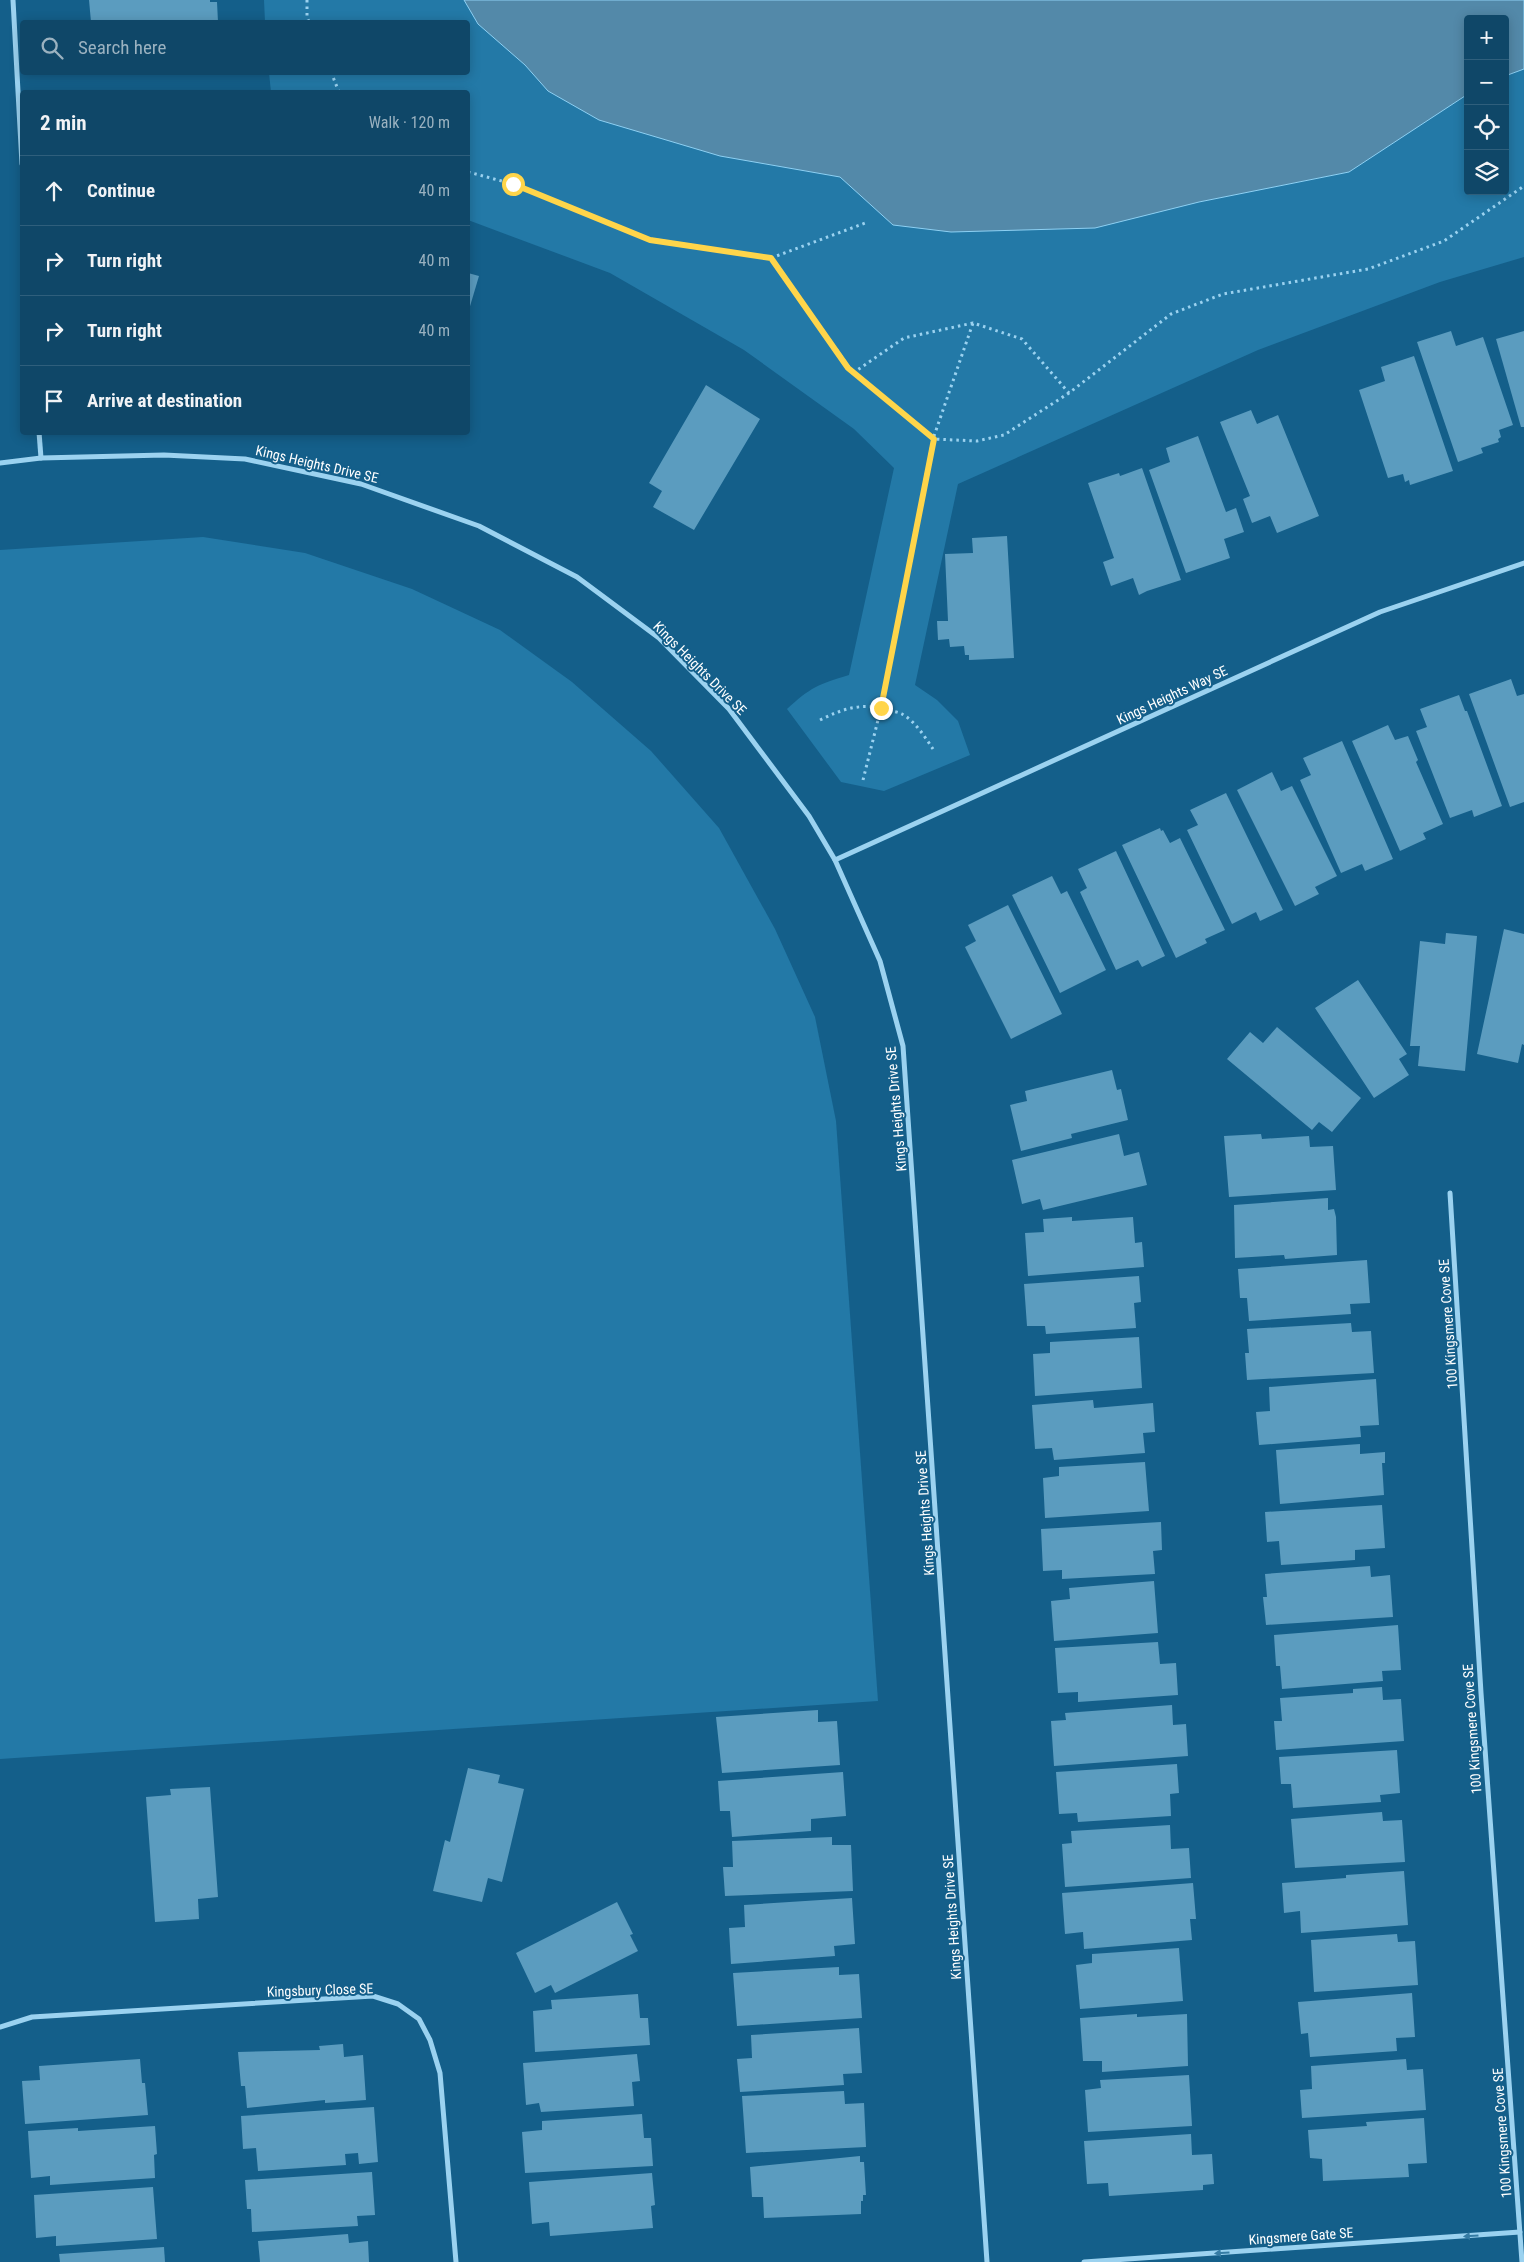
<!DOCTYPE html>
<meta charset="utf-8">
<style>
:root{--surface:#0f4768;--page:#1d5171;--text:#f1f3f6;--muted:#9bb2c0;--line:#2f5f7c}
body{margin:0;font-family:"Roboto Condensed",sans-serif;background:var(--page);color:var(--text)}
.controls{position:absolute;right:15px;top:15px;display:grid;overflow:hidden;border-radius:5px;box-shadow:0 2px 12px #0003}
.controls button{width:45px;height:45px;display:grid;place-items:center;padding:0;border:0;border-bottom:1px solid var(--line);background:var(--surface);color:var(--text);font:25px sans-serif}
.stop{position:absolute;width:15px;height:15px;margin:-11px;border:4px solid #ffd54a;border-radius:50%;background:#fff}
.stop.end{background:#ffd54a;border-color:#fff;box-shadow:0 1px 5px #0008}
.list{margin:0;padding:0;list-style:none}
h2{display:flex;justify-content:space-between;align-items:center;height:65px;margin:0;padding:0 20px;font-size:21px}
h2 small{font-size:16px;font-weight:400;color:var(--muted)}
.list li{display:grid;grid-template-columns:32px 1fr auto;gap:15px;align-items:center;box-sizing:border-box;height:70px;padding:0 20px;border-top:1px solid var(--line)}
.list b{display:block;font-size:19px;white-space:nowrap}
.list em{font-size:16px;font-style:normal;color:var(--muted)}
.icon{flex:none;width:28px;height:28px;fill:none;stroke:currentColor;stroke-width:2;stroke-linecap:round;stroke-linejoin:round}
.map{position:relative;flex:none;width:1524px;height:2262px;overflow:hidden}
.search{position:absolute;background:var(--surface);box-shadow:0 2px 12px #0003;left:20px;top:20px;width:450px;height:55px;display:flex;align-items:center;gap:12px;box-sizing:border-box;padding:0 18px;border-radius:5px;color:var(--muted);font-size:19px}
.panel{position:absolute;background:var(--surface);box-shadow:0 2px 12px #0003;left:20px;top:90px;width:450px;height:345px;border-radius:5px}
.map>svg:first-child{display:block}
</style>
<div class="map">
<svg width="1524" height="2262" viewBox="0 0 1524 2262">
<rect width="100%" height="100%" fill="#145f8a"/>
<!-- green -->
<g fill="#2379a7" fill-rule="evenodd">
<path d="M264,0H1524V257L1440,282L1258,350L958,484L915,685L937,700L958,721L970,755L884,791L841,782L787,709C810,688 818,684 849,675L894,468L854,429L744,350L610,273L468,220V92H271L269,73L468,72V22H265ZM1468,19H1505V191H1468Z"/>
<path d="M203,537L305,553L412,589L500,630L572,682L651,751L719,828L775,929L815,1017L836,1121L878,1701L0,1759V550Z"/>
</g>
<!-- water -->
<path fill="#5389a9" stroke="#8dd0f3" d="M464,0H1524V69L1505,76V19H1468V94L1349,172L1199,202L1095,228L951,232L893,225L840,177L720,156L599,120L548,91L525,65L478,24Z"/>
<!-- building -->
<g fill="#5b9cbf">
<path d="M89,0H210V2H217L218,22H91Z"/>
<path d="M468,273L479,276L468,313Z"/>
<path d="M1451,331L1456,346L1483,337L1513,425L1499,430L1501,437L1498,439L1499,442L1481,448L1483,453L1458,462L1417,342Z"/>
<path d="M1524,331V427H1521L1496,339Z"/>
<path d="M1414,356L1453,471L1410,485L1409,480L1405,482L1403,474L1388,478L1359,390L1385,381L1381,367Z"/>
<path d="M706,385L760,419L694,530L653,507L662,491L649,483Z"/>
<path d="M1251,410L1257,424L1278,415L1319,516L1277,533L1270,516L1252,523L1243,499L1250,496L1220,422Z"/>
<path d="M1198,436L1226,512L1236,508L1244,532L1224,539L1230,558L1186,573L1149,470L1170,462L1166,448Z"/>
<path d="M1142,468L1181,580L1147,591L1139,595L1133,578L1111,586L1103,562L1114,558L1088,483L1119,473L1120,476Z"/>
<path d="M1007,536L1014,658L969,660V655H965L964,646L950,647L949,639L938,640L937,621H948L945,554L973,553L972,538Z"/>
<path d="M1511,679L1517,696L1524,694V802L1510,807L1469,694Z"/>
<path d="M1459,695L1465,711H1467L1502,806L1474,817L1472,810L1450,818L1416,731L1427,727L1420,709Z"/>
<path d="M1388,725L1395,740L1408,736L1418,760L1416,762L1443,824L1423,833L1426,839L1400,851L1352,741Z"/>
<path d="M1342,741L1393,859L1365,871L1362,864L1341,873L1300,780L1311,775L1303,758Z"/>
<path d="M1272,772L1281,791L1292,786L1337,876L1315,887L1319,894L1295,906L1237,790Z"/>
<path d="M1226,793L1283,910L1260,921L1256,912L1232,924L1187,830L1198,825L1190,810Z"/>
<path d="M1160,828L1161,831L1163,830L1170,843L1180,838L1225,930L1205,939L1207,943L1176,958L1122,845Z"/>
<path d="M1116,851L1165,956L1142,967L1138,960L1116,970L1080,892L1087,888L1078,869Z"/>
<path d="M1052,876L1061,894L1067,891L1106,970L1060,993L1012,895Z"/>
<path d="M1008,905L1062,1014L1011,1039L965,947L976,941L968,925Z"/>
<path d="M1504,929L1524,934V1045L1522,1044L1518,1063L1477,1054Z"/>
<path d="M1446,933L1477,936L1465,1071L1418,1066L1420,1046H1410L1420,941L1445,944Z"/>
<path d="M1358,980L1407,1054L1399,1059L1409,1075L1374,1098L1315,1008Z"/>
<path d="M1277,1027L1361,1098L1332,1132L1319,1122L1312,1130L1227,1059L1250,1032L1263,1043Z"/>
<path d="M1112,1070L1117,1090L1121,1089L1128,1120L1071,1134L1072,1138L1021,1151L1010,1105L1027,1101L1025,1091Z"/>
<path d="M1119,1134L1124,1156L1139,1152L1147,1185L1043,1210L1040,1199L1022,1204L1012,1160Z"/>
<path d="M1261,1134L1262,1139L1309,1136L1310,1147L1333,1146L1336,1190L1229,1197L1224,1136Z"/>
<path d="M1328,1198V1210L1334,1209L1336,1217L1337,1255L1285,1259L1284,1255L1235,1258L1234,1205Z"/>
<path d="M1072,1217V1221L1133,1217L1135,1243L1142,1242L1144,1267L1028,1276L1025,1233L1044,1232L1043,1219Z"/>
<path d="M1367,1260L1370,1303L1350,1304L1351,1314L1249,1321L1247,1298H1240L1238,1269Z"/>
<path d="M1139,1276L1141,1302L1134,1303L1136,1328L1046,1334L1045,1326H1027L1024,1284Z"/>
<path d="M1351,1323L1352,1332L1371,1331L1374,1373L1247,1380L1245,1353H1249L1247,1329Z"/>
<path d="M1139,1337L1142,1388L1035,1396L1033,1354L1050,1353V1342Z"/>
<path d="M1376,1379L1379,1425L1360,1426L1361,1437L1259,1445L1256,1412L1270,1411L1269,1387Z"/>
<path d="M1093,1400L1094,1408L1153,1403L1155,1432L1143,1433L1145,1453L1054,1460L1052,1448L1035,1449L1032,1405Z"/>
<path d="M1360,1444V1454L1385,1452V1463H1382L1384,1495L1280,1504L1276,1450Z"/>
<path d="M1145,1462L1149,1511L1045,1518L1043,1478L1059,1476V1467Z"/>
<path d="M1382,1505L1385,1548L1355,1550V1560L1281,1565L1279,1541L1267,1542L1265,1512Z"/>
<path d="M1161,1522L1162,1550L1153,1551L1155,1574L1062,1579V1570L1043,1571L1041,1529Z"/>
<path d="M1370,1566L1371,1577L1390,1575L1393,1617L1266,1625L1263,1597H1267L1265,1574Z"/>
<path d="M1154,1581L1158,1633L1054,1641L1051,1601L1070,1599L1069,1588Z"/>
<path d="M1398,1625L1401,1670L1382,1671L1383,1681L1282,1689L1280,1666H1276L1274,1635Z"/>
<path d="M1158,1642L1160,1664L1176,1663L1178,1695L1078,1702V1692L1058,1693L1055,1648Z"/>
<path d="M1382,1687L1383,1700L1401,1699L1404,1741L1276,1750L1274,1721H1282L1280,1698L1353,1693V1689Z"/>
<path d="M1172,1705L1173,1725L1186,1724L1188,1756L1054,1766L1051,1721L1066,1720L1065,1713Z"/>
<path d="M818,1710V1722L837,1721L840,1765L722,1773L716,1717Z"/>
<path d="M1397,1750L1400,1793L1380,1795L1381,1802L1293,1808L1291,1784H1281L1279,1757Z"/>
<path d="M1177,1764L1179,1793L1170,1794L1171,1816L1078,1822L1077,1813L1059,1814L1056,1772Z"/>
<path d="M468,1768L500,1775L498,1783L524,1789L502,1882L488,1878L482,1902L433,1891L445,1840L450,1842Z"/>
<path d="M843,1772L846,1816L811,1819V1831L732,1837L730,1811H720L718,1781Z"/>
<path d="M210,1787L218,1897L198,1899L199,1919L155,1922L146,1797L171,1795L170,1789Z"/>
<path d="M1382,1812L1383,1821L1402,1820L1405,1862L1295,1868L1291,1819Z"/>
<path d="M1170,1825L1171,1849L1189,1848L1191,1878L1065,1887L1062,1844L1072,1843L1071,1831Z"/>
<path d="M832,1837V1845H851L853,1891L725,1896L723,1867H733L732,1841Z"/>
<path d="M1404,1871L1408,1925L1301,1933L1300,1911L1284,1913L1282,1883L1346,1878V1875Z"/>
<path d="M1193,1883L1196,1919H1190L1192,1940L1084,1949L1083,1932L1065,1934L1062,1893Z"/>
<path d="M852,1898L855,1944L834,1946L835,1956L731,1964L729,1928L745,1927L744,1905Z"/>
<path d="M617,1902L633,1934L630,1935L638,1951L555,1993L551,1985L535,1993L516,1953Z"/>
<path d="M1397,1934L1398,1942L1415,1941L1418,1985L1314,1992L1311,1940Z"/>
<path d="M1179,1948L1183,2001L1080,2009L1076,1965L1092,1963V1954Z"/>
<path d="M839,1967V1975L859,1974L862,2018L737,2026L733,1973Z"/>
<path d="M1412,1993L1415,2037L1396,2038L1397,2051L1310,2057L1308,2033L1301,2034L1298,2002Z"/>
<path d="M638,1994L640,2018H648L650,2045L535,2052L533,2011L552,2009L551,2000Z"/>
<path d="M1137,2014V2017L1187,2014L1188,2066L1102,2072V2061H1083L1080,2018Z"/>
<path d="M859,2028L862,2073L843,2074L844,2085L740,2092L737,2059L752,2058L751,2035Z"/>
<path d="M343,2044L344,2057L363,2055L366,2100L325,2103V2100L247,2108L245,2086H241L238,2052L320,2050L319,2046Z"/>
<path d="M637,2054L640,2081L632,2082L634,2106L541,2112L539,2103L526,2105L523,2063Z"/>
<path d="M140,2059L142,2083H145L148,2115L25,2124L22,2081L40,2080L39,2066Z"/>
<path d="M1406,2059L1407,2070L1423,2069L1426,2110L1302,2118L1300,2090L1312,2089L1311,2066Z"/>
<path d="M1189,2075L1192,2126L1088,2132L1085,2090L1101,2088L1100,2080Z"/>
<path d="M844,2091L845,2104L864,2103L866,2147L746,2153L742,2096Z"/>
<path d="M374,2107L378,2162L359,2164L358,2153L345,2154L346,2165L258,2171L256,2148L243,2149L241,2116Z"/>
<path d="M642,2114L644,2138H651L653,2166L525,2173L522,2132L542,2130V2121Z"/>
<path d="M1424,2118L1427,2163L1408,2164L1409,2177L1323,2181L1322,2159L1310,2158L1308,2130L1367,2126L1366,2122Z"/>
<path d="M155,2126L157,2154L154,2155L155,2178L50,2185V2176L31,2178L28,2131L78,2128V2131Z"/>
<path d="M1191,2134L1192,2155L1212,2154L1214,2184L1203,2185V2190L1109,2196L1108,2183L1087,2184L1084,2141Z"/>
<path d="M860,2156V2162H864L866,2195H863V2201H861V2214L764,2218L763,2197H752L750,2167Z"/>
<path d="M372,2172L375,2215L357,2216L358,2226L252,2232L251,2209H247L245,2180Z"/>
<path d="M652,2173L655,2205L651,2206L653,2228L550,2236L549,2222L532,2224L529,2182Z"/>
<path d="M153,2187L157,2239L56,2246V2236L36,2238L34,2195Z"/>
<path d="M348,2234L349,2243L368,2241L369,2262H260L258,2241Z"/>
<path d="M164,2247L165,2262H60L59,2254Z"/>
</g>
<g fill="none" stroke-linecap="round" stroke-linejoin="round">
<!-- path -->
<g stroke="#9bd2f0" stroke-width="3" stroke-dasharray="2.5 4" stroke-linecap="butt">
<path d="M307,0V17L309,22"/>
<path d="M331,72L339,92"/>
<path d="M468,172L513,184L650,239L771,258L853,373L933,439L977,441L1004,435L1069,393L1171,314L1223,294L1368,269L1444,241L1524,186"/>
<path d="M771,258L868,222"/>
<path d="M853,373L904,338L973,323L1022,339L1069,393"/>
<path d="M820,720C842,709 862,702 887,710C892,711 898,712 902,714C915,721 925,737 933,749"/>
<path d="M863,780L881,708L933,439L973,323"/>
</g>
<!-- minor -->
<g stroke="#9bd2f0" stroke-width="5">
<path d="M13,0L22,164"/>
<path d="M39,432L41,458"/>
<path d="M0,463L41,458L164,455L245,459L361,484L479,526L577,577L659,638L729,709L809,816L835,860L880,961L903,1046L987,2262"/>
<path d="M835,860L1380,612L1524,563"/>
<path d="M1450,1193L1481,1693L1522,2262"/>
<path d="M0,2027L32,2017L373,1996L398,2004L419,2019L430,2040L440,2073L456,2262"/>
<path d="M1084,2262L1520,2232"/>
</g>
</g>
<!-- one-way arrows -->
<defs><path id="oneway-solid" d="M-6-.8H1V-3.2L6.5 0L1 3.2V.8H-6Z" transform="scale(1.25)"/></defs>
<g fill="#367ca4">
<use href="#oneway-solid" transform="translate(1471 2236) rotate(176)"/>
<use href="#oneway-solid" transform="translate(1222 2253) rotate(176)"/>
</g>
<g fill="none" stroke-linecap="round" stroke-linejoin="round">
<!-- route -->
<path stroke="#ffd54a" stroke-width="6" d="M513,184L650,240L771,258L848,368L934,439L881,708"/>
</g>
<g text-anchor="middle" dominant-baseline="central" stroke-width="4" stroke-linejoin="round" paint-order="stroke">
<!-- street labels -->
<g font-size="14" fill="#fff" stroke="#145f8a">
<text transform="translate(317 464) rotate(13)">Kings Heights Drive SE</text>
<text transform="translate(700 668) rotate(45)">Kings Heights Drive SE</text>
<text transform="translate(1172 695) rotate(-25)">Kings Heights Way SE</text>
<text transform="translate(896 1109) rotate(-95)">Kings Heights Drive SE</text>
<text transform="translate(1448 1324) rotate(-94)">100 Kingsmere Cove SE</text>
<text transform="translate(925 1513) rotate(-94)">Kings Heights Drive SE</text>
<text transform="translate(1472 1729) rotate(-94)">100 Kingsmere Cove SE</text>
<text transform="translate(952 1917) rotate(-94)">Kings Heights Drive SE</text>
<text transform="translate(320 1990) rotate(-2)">Kingsbury Close SE</text>
<text transform="translate(1502 2133) rotate(-94)">100 Kingsmere Cove SE</text>
<text transform="translate(1301 2236) rotate(-4)">Kingsmere Gate SE</text>
</g>
</g>
</svg>
<div class="controls">
<button>+</button>
<button>−</button>
<button><svg class="icon" aria-label="locate" viewBox="0 0 24 24"><circle cx="12" cy="12" r="6"/><path d="M12 2v4M12 18v4M2 12h4M18 12h4"/></svg></button>
<button><svg class="icon" aria-label="layers" viewBox="0 0 24 24"><path d="M12 4l9 5-9 5-9-5zM3 14l9 5 9-5"/></svg></button>
</div>
<div class="stop" style="left:513px;top:184px"></div>
<div class="stop end" style="left:881px;top:708px"></div>
<div class="search"><svg class="icon" aria-label="search" viewBox="0 0 24 24"><circle cx="10" cy="10" r="6"/><path d="M15 15l6 6"/></svg>Search here</div>
<section class="panel">
<h2>2 min<small>Walk · 120 m</small></h2>
<ul class="list">
<li><svg class="icon" aria-label="ahead" viewBox="0 0 24 24"><path d="M12 20V5M6 11l6-6 6 6"/></svg><div><b>Continue</b></div><em>40 m</em></li>
<li><svg class="icon" aria-label="right" viewBox="0 0 24 24"><path d="M7 20v-9h11M14 6l5 5-5 5"/></svg><div><b>Turn right</b></div><em>40 m</em></li>
<li><svg class="icon" aria-label="right" viewBox="0 0 24 24"><path d="M7 20v-9h11M14 6l5 5-5 5"/></svg><div><b>Turn right</b></div><em>40 m</em></li>
<li><svg class="icon" aria-label="arrive" viewBox="0 0 24 24"><path d="M6 21V4h12l-3 4 3 4H6"/></svg><div><b>Arrive at destination</b></div></li>
</ul>
</section>
</div>
